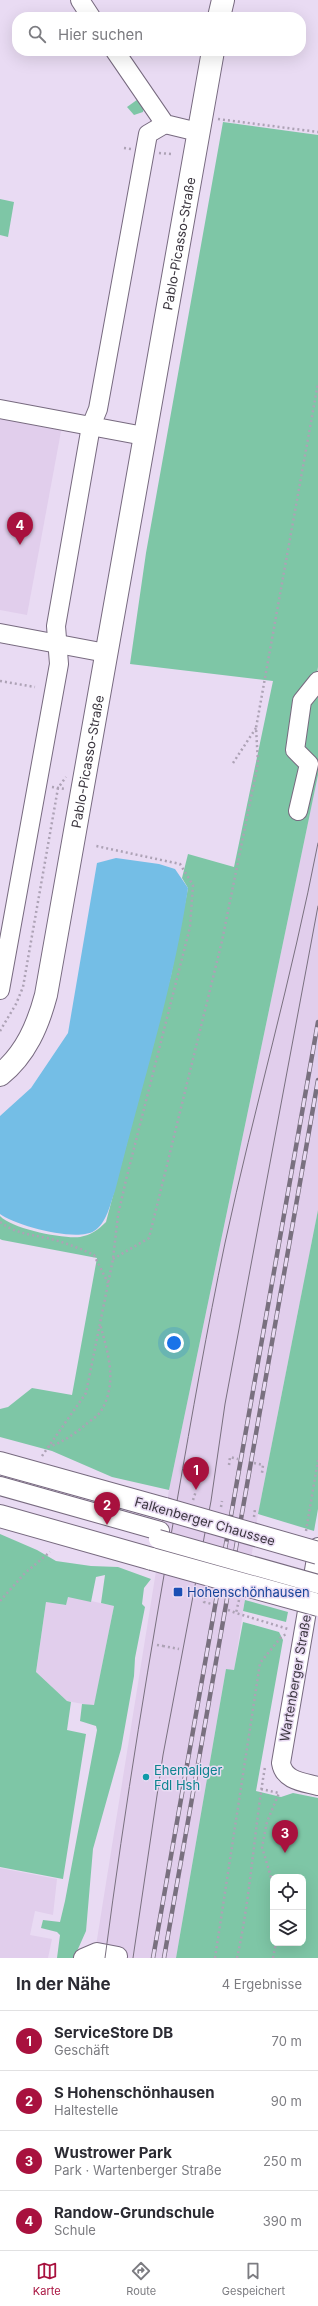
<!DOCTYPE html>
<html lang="de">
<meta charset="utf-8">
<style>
:root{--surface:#fff;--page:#f2f2f3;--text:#2b2b33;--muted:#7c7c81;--line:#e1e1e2;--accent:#a8113e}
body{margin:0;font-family:Inter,sans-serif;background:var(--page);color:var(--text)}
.controls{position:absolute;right:12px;bottom:12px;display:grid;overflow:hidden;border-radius:8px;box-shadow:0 4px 16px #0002}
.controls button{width:36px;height:36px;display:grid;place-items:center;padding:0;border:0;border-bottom:1px solid var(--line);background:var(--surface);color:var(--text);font:20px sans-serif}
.you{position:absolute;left:174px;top:1343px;width:14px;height:14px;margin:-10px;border:3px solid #fff;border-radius:50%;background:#1a73e8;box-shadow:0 0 0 6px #1a73e833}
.badge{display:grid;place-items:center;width:26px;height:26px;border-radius:50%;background:var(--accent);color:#fff;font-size:13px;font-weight:700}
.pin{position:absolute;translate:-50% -33px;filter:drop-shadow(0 1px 2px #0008)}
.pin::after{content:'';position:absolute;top:21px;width:14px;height:12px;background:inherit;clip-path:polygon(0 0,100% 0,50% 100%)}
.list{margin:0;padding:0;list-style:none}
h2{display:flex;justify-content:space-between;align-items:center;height:52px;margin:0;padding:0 16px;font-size:17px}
h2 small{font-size:13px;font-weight:400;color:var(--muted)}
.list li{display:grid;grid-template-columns:26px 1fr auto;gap:12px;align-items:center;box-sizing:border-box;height:60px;padding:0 16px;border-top:1px solid var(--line)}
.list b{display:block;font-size:15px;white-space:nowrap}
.list p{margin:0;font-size:13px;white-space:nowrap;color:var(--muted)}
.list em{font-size:13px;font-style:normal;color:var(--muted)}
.icon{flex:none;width:22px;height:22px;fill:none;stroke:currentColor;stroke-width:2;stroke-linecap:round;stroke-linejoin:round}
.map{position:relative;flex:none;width:318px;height:1958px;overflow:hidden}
.search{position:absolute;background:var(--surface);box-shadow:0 4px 16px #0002;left:12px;right:12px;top:12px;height:44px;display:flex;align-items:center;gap:10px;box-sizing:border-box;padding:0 14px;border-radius:16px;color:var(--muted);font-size:15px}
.sheet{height:292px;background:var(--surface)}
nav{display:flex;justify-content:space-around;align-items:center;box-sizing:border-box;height:56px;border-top:1px solid var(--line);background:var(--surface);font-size:11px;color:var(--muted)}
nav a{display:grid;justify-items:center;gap:2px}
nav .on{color:var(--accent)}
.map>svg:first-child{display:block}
</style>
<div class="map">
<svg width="318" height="1958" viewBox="0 0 318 1958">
<rect width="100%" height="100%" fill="#e9dbf3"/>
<!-- built -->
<g fill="#e1ceec">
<path d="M0,415L62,426L27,615L0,610Z"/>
<path d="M318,775V1210L258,1514L234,1671L226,1669L176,1958H94L169,1490Z"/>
<path d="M68,1596L114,1606L94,1706L67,1701L36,1672L46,1602L65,1605Z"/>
<path d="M0,1868L57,1879L53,1915L35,1911L30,1935L52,1939L48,1958H0Z"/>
</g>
<!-- green -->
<g fill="#7ec6a6" fill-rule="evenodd">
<path d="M141,97L144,107L143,112L134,115L127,107Z"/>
<path d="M223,122L318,135V667L315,685H318V775L169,1490L112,1477L52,1451L0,1437V1409L8,1407L32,1388L72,1395L97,1258L2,1240L0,1239V1216C12,1229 63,1239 80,1237C91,1235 98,1230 106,1222L171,975L188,888L182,878L188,854L234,867L273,681L130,664L146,553Z"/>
<path d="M0,199L14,202L8,237L0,235Z"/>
<path d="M318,1210V1509L314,1531L258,1514Z"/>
<path d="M0,1534L37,1550L56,1561L91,1566L118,1567L151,1579L144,1588L142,1604L145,1607L135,1658L134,1676L121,1749L93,1849L86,1931L74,1958H57L60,1935L57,1932L41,1928L43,1920L60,1922L65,1901L97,1730L96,1726L80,1721L82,1704L94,1705L114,1606L101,1603L105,1575L96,1577L91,1602L68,1597L66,1605L46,1602L36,1672L67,1701L71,1702L67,1730L86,1734L63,1879L0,1867Z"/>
<path d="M245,1600L288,1612L286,1622L243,1611Z"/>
<path d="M243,1622L279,1632L283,1640L256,1791L281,1797L293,1793L318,1798V1958H176L226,1669L234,1670ZM273,1877H303V1943H273Z"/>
</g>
<!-- water -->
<path fill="#74bee6" d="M116,858L159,864L175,869L188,888C173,991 140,1090 115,1191C110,1204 107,1223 94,1231C77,1242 16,1226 0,1214V1116L31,1088L68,1033L97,863Z"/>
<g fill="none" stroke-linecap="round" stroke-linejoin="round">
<!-- minor casing -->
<g stroke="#776a7f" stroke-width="20">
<g id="minor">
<path d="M80,0L91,17"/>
<path d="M115,51L165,124L198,132"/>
<path d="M0,409L144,436"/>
<path d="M0,633L106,653"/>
<path d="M298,811L309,764L295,750L302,701L318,681"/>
<path d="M0,990L59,664L56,626L91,426L98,409L148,134L165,124"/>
<path d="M0,1486L160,1531"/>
<path d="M318,1547L281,1763C284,1781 303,1782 318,1786"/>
<path d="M83,1958L97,1952L118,1956"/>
</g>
</g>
<!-- major casing -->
<g stroke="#776a7f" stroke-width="24">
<g id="major">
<path d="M219,17L223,0"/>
<path id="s1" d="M0,1075C26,1054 38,1025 46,995L213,51"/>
<path d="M0,1463L165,1509"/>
<path d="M0,1516L152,1559"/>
</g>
</g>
<!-- path -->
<g stroke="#ada2b5" stroke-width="2.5" stroke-dasharray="2 3" stroke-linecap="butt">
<path d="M218,119L318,132"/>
<path d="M124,148L131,149"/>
<path d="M159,153L171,154"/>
<path d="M0,681L35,687"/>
<path d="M233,763L256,728"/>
<path d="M52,787L65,789"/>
<path d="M0,1031L16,1004L23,987L58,788L66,777"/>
<path d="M0,1222C17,1234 28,1234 47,1238C64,1242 79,1248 94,1255L108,1283"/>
<path d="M113,1259L149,1238L222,941L258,763L256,728L318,383"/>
<path d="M48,1447C61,1443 75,1434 85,1425C90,1421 98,1416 101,1411C118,1383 108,1353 100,1324"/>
<path d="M42,1456L86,1393L113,1259L118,1215L126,1180L190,927L193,885L180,864L96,846"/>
<path d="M254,1463L263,1465L262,1473"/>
<path d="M189,1464L194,1465"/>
<path d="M229,1465L230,1457L238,1459"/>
<path d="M201,1467V1466"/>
<path d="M207,1468H211"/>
<path d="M193,1500L196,1491"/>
<path d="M221,1507L222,1501"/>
<path d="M254,1517L255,1509"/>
<path d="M306,1531L318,1460"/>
<path d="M207,1592L204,1602L212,1604"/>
<path d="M239,1600L236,1613L288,1629"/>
<path d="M0,1601L25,1573L50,1552"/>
<path d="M228,1610L236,1613"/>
<path d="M157,1645L163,1646"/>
<path d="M163,1646L179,1649"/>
<path d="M261,1789L279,1793L267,1822L262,1847L273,1884"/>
<path d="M215,1958L260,1663L282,1636L287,1634"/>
<path d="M237,1958C251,1895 254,1830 265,1767"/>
<path d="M273,1958L276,1943"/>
</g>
<!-- minor -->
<use href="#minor" stroke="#fff" stroke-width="18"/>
<!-- major -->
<use href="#major" stroke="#fff" stroke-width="22"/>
<!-- tram -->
<g stroke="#79707f" stroke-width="1">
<path d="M105,1958C125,1805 150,1653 177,1501C192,1415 207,1329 225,1243C254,1109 292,977 318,843"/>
<path d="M133,1958L163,1755L211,1501L225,1404L318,906"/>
</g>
<!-- rail casing -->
<g stroke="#79707f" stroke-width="4.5">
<g id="rail">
<path d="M153,1958L318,1022"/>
<path d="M164,1958L318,1080"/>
</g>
</g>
<!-- rail -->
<use href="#rail" stroke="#e9dbf3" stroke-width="3" stroke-dasharray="9" stroke-linecap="butt"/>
<!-- minor-bridge casing -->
<g stroke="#776a7f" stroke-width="20" stroke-linecap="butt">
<path id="minor-bridge" d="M158,1539L318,1584"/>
</g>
<!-- major-bridge casing -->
<g stroke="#776a7f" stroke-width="24" stroke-linecap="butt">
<g id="major-bridge">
<path d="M165,1509L318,1553"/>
<path d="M152,1559L318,1605"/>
</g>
</g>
<!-- minor-bridge -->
<use href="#minor-bridge" stroke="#fff" stroke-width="18"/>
<!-- major-bridge -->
<use href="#major-bridge" stroke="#fff" stroke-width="22"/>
</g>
<!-- markers -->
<rect fill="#1a4fb4" stroke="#e9dbf3" stroke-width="1.5" x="173" y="1587" width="10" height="10" rx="2"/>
<circle fill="#0f9aa8" stroke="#e9dbf3" stroke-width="1.5" cx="146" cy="1777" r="4"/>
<g text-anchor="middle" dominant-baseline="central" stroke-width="3" stroke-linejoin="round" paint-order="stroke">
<!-- street labels -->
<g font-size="13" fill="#3b363f" stroke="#e9dbf3">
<text stroke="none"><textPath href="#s1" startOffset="857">Pablo-Picasso-Straße</textPath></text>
<text stroke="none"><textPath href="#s1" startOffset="331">Pablo-Picasso-Straße</textPath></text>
<text transform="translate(205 1521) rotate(16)">Falkenberger Chaussee</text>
<text transform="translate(295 1678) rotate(-80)">Wartenberger Straße</text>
</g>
<!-- transit labels -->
<g font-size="13" fill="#164399" stroke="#e9dbf3" text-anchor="start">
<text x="187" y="1592">Hohenschönhausen</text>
</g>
<!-- culture labels -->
<g font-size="13" fill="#0d838f" stroke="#e9dbf3" text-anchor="start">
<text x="154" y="1770">Ehemaliger<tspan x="154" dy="15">Fdl Hsh</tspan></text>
</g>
</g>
</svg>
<div class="controls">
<button><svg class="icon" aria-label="locate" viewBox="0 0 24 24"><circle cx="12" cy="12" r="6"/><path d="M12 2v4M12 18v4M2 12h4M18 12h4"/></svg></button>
<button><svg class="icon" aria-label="layers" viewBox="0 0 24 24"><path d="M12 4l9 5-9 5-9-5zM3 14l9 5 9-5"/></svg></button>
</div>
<div class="you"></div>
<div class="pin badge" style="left:196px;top:1490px">1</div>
<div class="pin badge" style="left:107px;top:1525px">2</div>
<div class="pin badge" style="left:285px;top:1853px">3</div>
<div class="pin badge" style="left:20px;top:545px">4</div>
<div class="search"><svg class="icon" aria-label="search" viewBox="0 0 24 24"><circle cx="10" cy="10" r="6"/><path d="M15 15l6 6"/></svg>Hier suchen</div>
</div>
<section class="sheet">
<h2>In der Nähe<small>4 Ergebnisse</small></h2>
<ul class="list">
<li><span class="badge">1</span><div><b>ServiceStore DB</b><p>Geschäft</p></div><em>70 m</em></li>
<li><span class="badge">2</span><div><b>S Hohenschönhausen</b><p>Haltestelle</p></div><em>90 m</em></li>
<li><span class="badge">3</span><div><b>Wustrower Park</b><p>Park · Wartenberger Straße</p></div><em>250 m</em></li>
<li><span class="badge">4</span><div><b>Randow-Grundschule</b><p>Schule</p></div><em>390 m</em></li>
</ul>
</section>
<nav>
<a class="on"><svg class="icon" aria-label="map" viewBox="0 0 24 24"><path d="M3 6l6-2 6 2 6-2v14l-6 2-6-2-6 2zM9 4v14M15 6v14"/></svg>Karte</a>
<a><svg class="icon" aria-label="directions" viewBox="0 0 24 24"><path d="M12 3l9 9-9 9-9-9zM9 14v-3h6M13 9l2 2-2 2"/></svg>Route</a>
<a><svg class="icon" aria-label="saved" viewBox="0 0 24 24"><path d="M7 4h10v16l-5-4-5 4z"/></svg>Gespeichert</a>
</nav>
